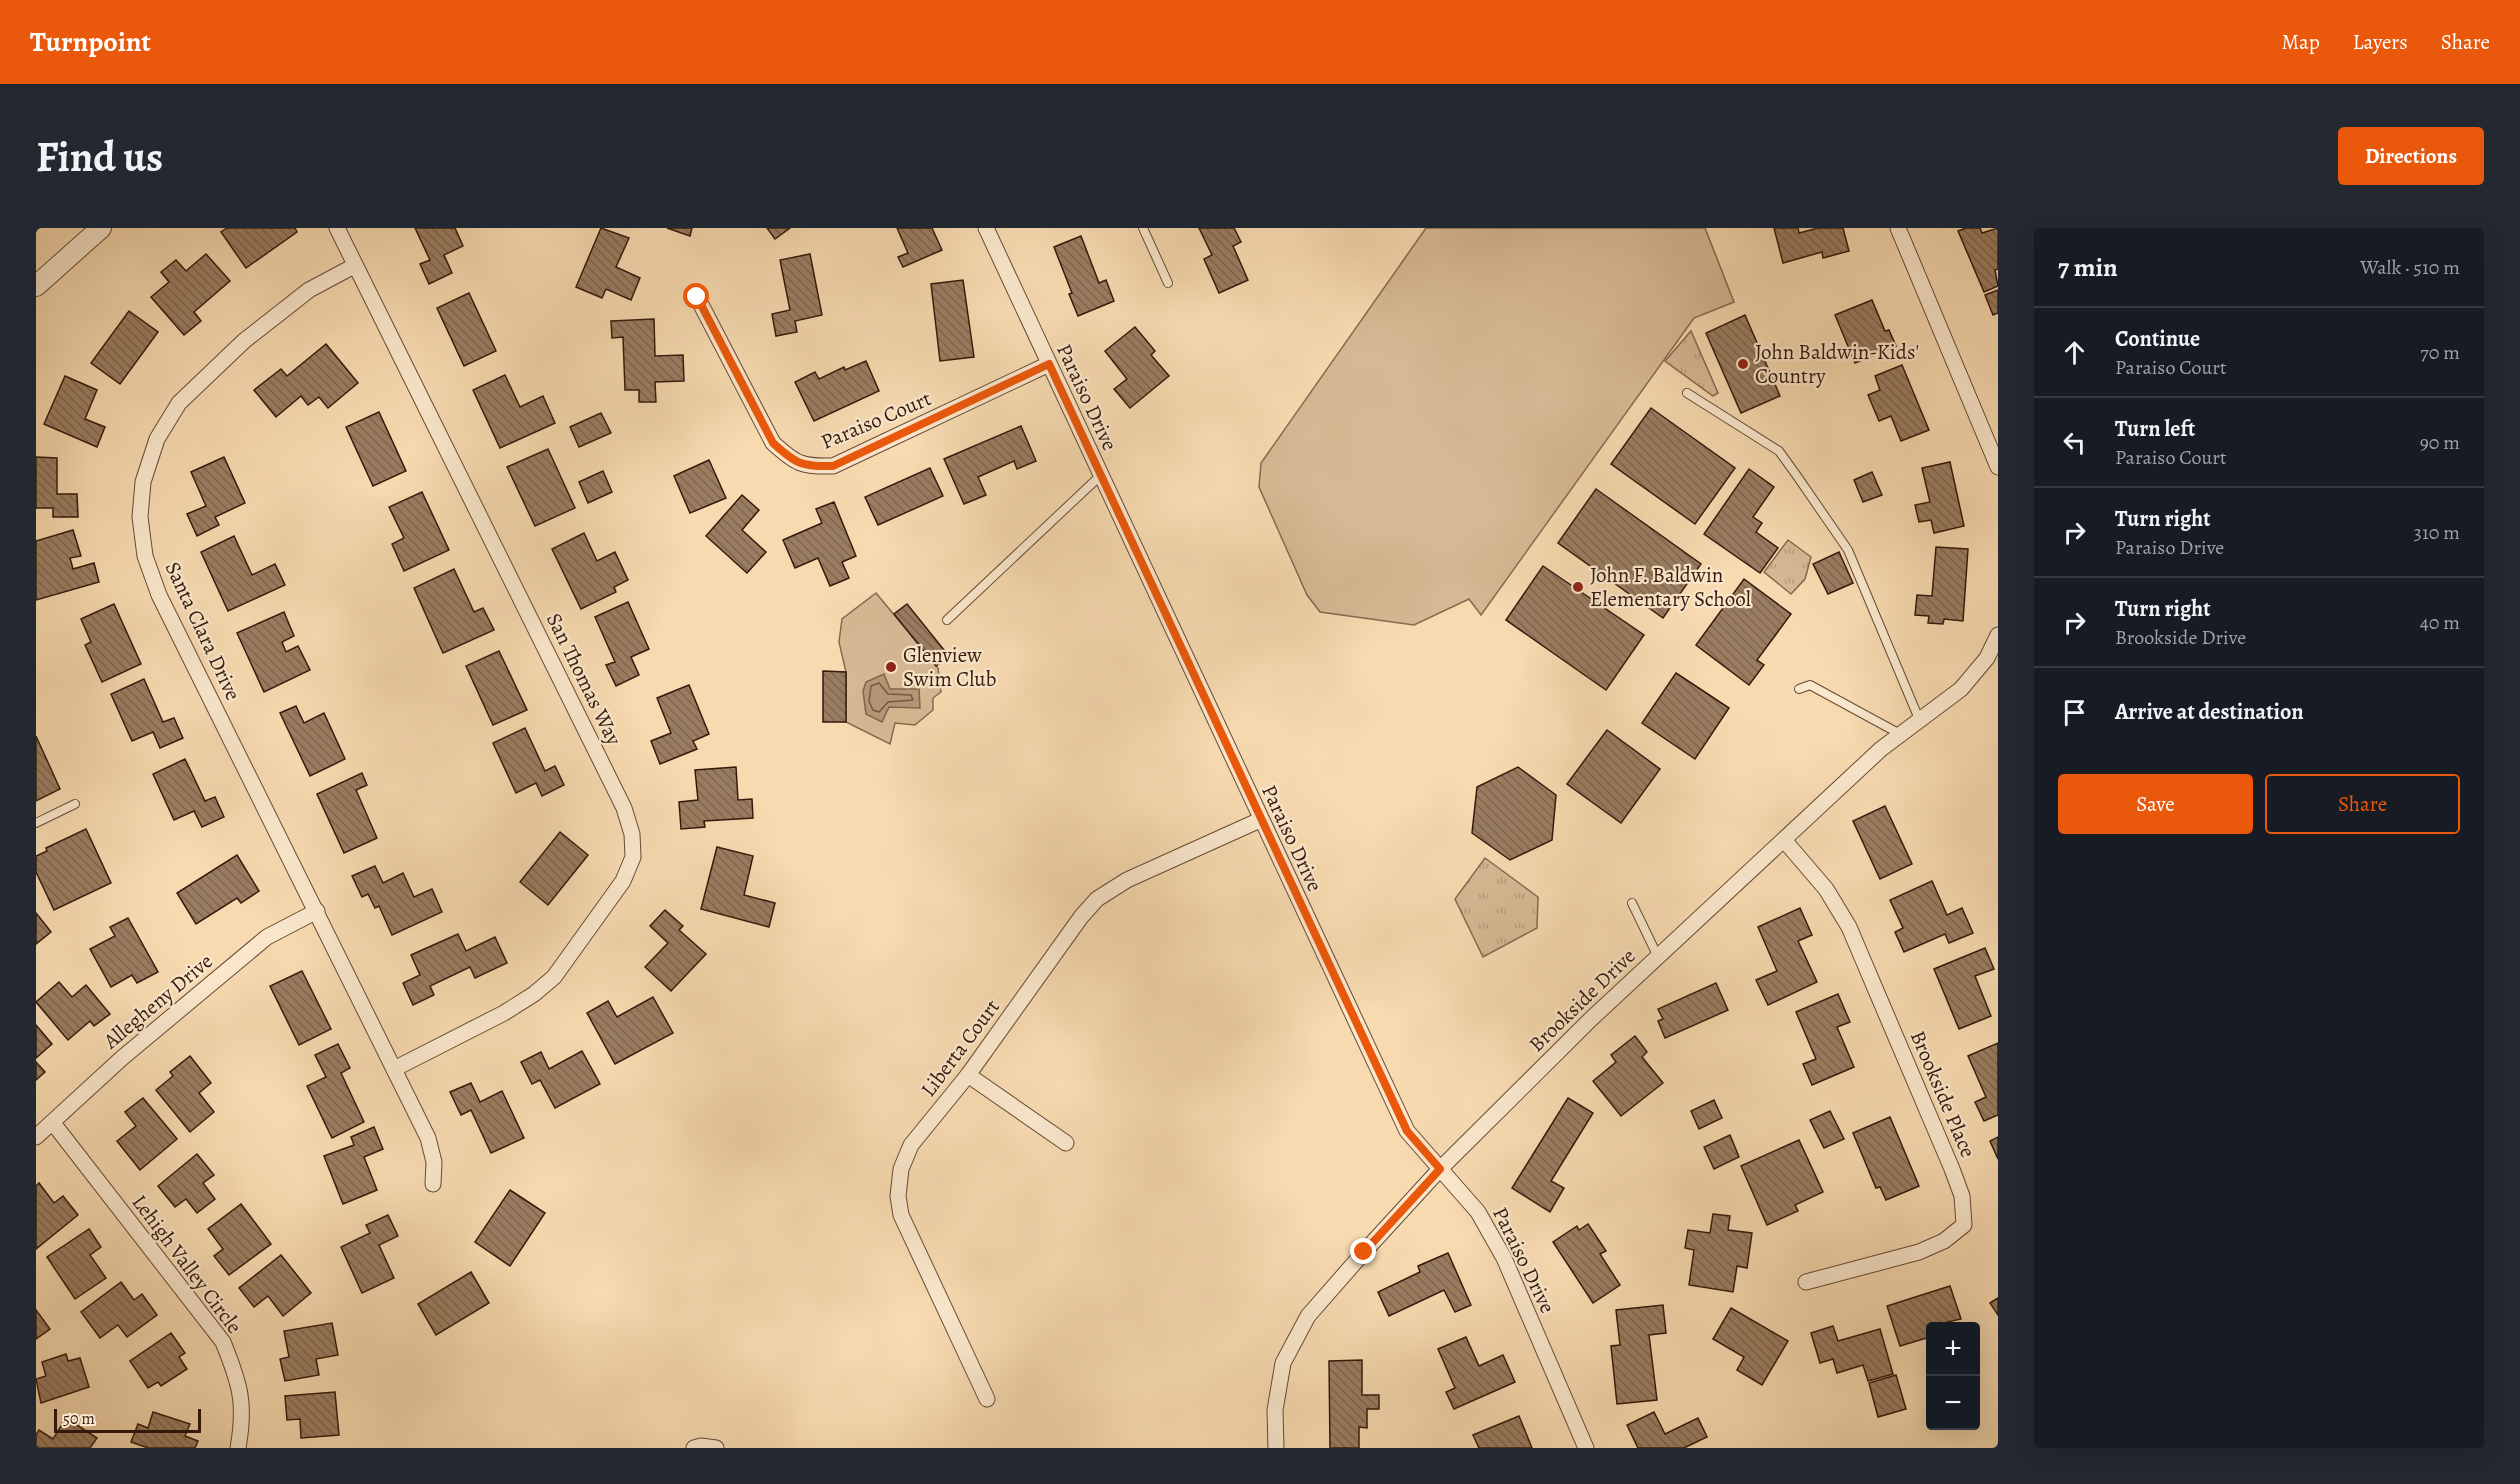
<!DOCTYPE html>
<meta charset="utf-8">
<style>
:root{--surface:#171b24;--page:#242831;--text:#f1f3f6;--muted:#9ea1a6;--line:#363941;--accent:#ea580c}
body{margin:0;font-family:Alegreya,serif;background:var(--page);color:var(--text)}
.controls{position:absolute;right:18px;bottom:18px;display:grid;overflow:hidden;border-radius:6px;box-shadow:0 6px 24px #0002}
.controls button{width:54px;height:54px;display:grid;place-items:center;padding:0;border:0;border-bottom:2px solid var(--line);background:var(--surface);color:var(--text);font:30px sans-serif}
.scale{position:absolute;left:18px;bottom:15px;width:147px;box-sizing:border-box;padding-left:6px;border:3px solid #35190b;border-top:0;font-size:16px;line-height:21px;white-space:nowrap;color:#35190b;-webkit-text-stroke:4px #fae7cc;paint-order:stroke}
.stop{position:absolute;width:18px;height:18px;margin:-14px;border:4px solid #ea580c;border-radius:50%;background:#fff}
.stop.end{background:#ea580c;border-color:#fff;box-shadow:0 2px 6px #0008}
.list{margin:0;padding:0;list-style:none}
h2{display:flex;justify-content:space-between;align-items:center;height:78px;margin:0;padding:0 24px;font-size:26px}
h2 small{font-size:20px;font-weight:400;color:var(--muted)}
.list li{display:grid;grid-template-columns:39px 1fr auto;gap:18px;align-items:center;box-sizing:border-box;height:90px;padding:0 24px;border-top:2px solid var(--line)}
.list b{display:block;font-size:22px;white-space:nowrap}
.list p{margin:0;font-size:20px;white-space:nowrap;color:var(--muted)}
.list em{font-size:20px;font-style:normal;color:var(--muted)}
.actions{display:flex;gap:12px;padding:18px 24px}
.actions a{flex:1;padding:14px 0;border:2px solid var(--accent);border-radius:6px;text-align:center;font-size:21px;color:var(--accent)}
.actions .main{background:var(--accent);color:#fff}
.icon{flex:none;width:33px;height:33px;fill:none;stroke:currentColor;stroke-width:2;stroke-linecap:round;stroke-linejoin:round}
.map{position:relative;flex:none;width:1962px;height:1220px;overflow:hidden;border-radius:6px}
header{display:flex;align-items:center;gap:36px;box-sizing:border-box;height:84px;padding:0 30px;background:var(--accent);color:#fff}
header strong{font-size:28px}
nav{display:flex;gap:33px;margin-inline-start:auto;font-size:21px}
.intro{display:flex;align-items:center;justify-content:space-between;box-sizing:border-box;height:144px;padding:0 36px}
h1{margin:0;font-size:42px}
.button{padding:15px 27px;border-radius:6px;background:var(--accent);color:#fff;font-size:21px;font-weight:700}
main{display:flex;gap:36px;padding:0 36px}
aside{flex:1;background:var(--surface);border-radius:6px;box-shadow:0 6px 24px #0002}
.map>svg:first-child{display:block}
</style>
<header>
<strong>Turnpoint</strong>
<nav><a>Map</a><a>Layers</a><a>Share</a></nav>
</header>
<div class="intro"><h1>Find us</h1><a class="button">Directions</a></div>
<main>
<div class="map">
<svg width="1962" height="1220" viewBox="0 0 1962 1220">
<defs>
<pattern id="grass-tufts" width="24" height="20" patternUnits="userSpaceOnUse" patternTransform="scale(1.5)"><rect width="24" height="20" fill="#d6b994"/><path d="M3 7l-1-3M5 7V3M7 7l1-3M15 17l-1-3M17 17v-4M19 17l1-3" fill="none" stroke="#b89e7e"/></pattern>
<pattern id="building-back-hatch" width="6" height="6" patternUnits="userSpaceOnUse" patternTransform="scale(1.5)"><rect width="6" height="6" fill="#9a7d61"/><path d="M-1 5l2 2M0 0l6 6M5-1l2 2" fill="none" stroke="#7e664e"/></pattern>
</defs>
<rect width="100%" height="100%" fill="#f7dab0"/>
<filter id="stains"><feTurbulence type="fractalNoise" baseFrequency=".00333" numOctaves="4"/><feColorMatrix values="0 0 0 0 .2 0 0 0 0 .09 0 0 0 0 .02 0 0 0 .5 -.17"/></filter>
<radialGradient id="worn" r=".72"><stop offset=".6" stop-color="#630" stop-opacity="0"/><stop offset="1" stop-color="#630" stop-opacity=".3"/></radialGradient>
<!-- grass -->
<g fill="url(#grass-tufts)" stroke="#866950" stroke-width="1.5">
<path d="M1655,103L1682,165L1677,168L1629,133Z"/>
<path d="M1752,312L1775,329L1769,351L1755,366L1728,344Z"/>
<path d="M1449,630L1502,669L1501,700L1447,729L1419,671Z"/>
</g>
<!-- garden -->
<g fill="#d6b994" stroke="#866950" stroke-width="1.5">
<path d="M1390,0H1669L1698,74L1658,90L1445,387L1433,371L1378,397L1284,384L1271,367L1223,259L1225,235Z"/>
<path d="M840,365L902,440L905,464L897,470V482L879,497L859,495L854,516L810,494V444L803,414L806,391Z"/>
</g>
<!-- water -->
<path fill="#b59878" stroke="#82654c" stroke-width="1.5" d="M848,446L854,461H883L884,480L853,479L846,494L830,486L827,463L830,454Z"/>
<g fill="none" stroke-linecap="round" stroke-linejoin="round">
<!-- shore -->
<path stroke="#755842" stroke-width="1.5" d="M843,455L852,466L875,467L877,472L852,474L843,484L837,482L833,473L835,458Z"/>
</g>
<!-- building -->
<g fill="url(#building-back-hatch)" stroke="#35190b" stroke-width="1.5">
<path d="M191,0H259L261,4L210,40L185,4Z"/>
<path d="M379,0H419L427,18L408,27L416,45L393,56L384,36L394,32Z"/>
<path d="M565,0L593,10L580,39L604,50L595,72L570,61L566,70L540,59Z"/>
<path d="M631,0H656L654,8Z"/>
<path d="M731,0H754L739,11Z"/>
<path d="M861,0H896L906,22L867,39L862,29L872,25Z"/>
<path d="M1163,0H1198L1205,14L1197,18L1212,52L1183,65L1168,31L1176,27Z"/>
<path d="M1738,0H1762L1763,5L1782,0H1807L1813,23L1787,30L1786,24L1747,35Z"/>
<path d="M1930,0H1944L1946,5L1962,0V41L1959,42L1962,58L1948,64L1922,3Z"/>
<path d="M1045,8L1063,55L1070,52L1078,73L1042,88L1033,66L1036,65L1018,19Z"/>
<path d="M170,26L194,53L158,84L165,93L148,107L115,69L133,54L125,44L140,32L150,43Z"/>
<path d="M774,26L786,87L759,93L761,104L740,108L736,86L754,82L744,32Z"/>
<path d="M927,52L938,129L904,133L895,56Z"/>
<path d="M1962,62V85L1957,87L1949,67Z"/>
<path d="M433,65L460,123L428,138L401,80Z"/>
<path d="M1836,72L1849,103L1853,102L1860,118L1819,135L1799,87Z"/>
<path d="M93,83L122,104L84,156L55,135Z"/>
<path d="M1709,87L1744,168L1705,185L1670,105Z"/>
<path d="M618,91L619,128L647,127L648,153L619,154L620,174H603V162H589L587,109L576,110L575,93Z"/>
<path d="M1099,99L1119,123L1115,127L1133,148L1094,180L1078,161L1091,151L1069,123Z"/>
<path d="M290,116L322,155L292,180L283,169L272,177L265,168L240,189L218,162L245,141L251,148Z"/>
<path d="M830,133L843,163L778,193L759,154L779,144L783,151L808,139L809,142Z"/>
<path d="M1866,137L1893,202L1865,213L1855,188L1843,193L1832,167L1844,162L1839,148Z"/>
<path d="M469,147L484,179L507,168L519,195L464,220L437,162Z"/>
<path d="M29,148L61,162L49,191L69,199L61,219L8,196Z"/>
<path d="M1615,180L1699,240L1659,296L1575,236Z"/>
<path d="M343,184L370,243L337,258L310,199Z"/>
<path d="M565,185L575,205L543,219L534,199Z"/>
<path d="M985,198L1000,233L981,241L978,233L942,249L950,267L928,276L908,231Z"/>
<path d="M512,221L539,280L499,298L471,239Z"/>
<path d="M0,229L21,230V266H41L42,289H17V280H0Z"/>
<path d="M188,229L209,275L179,289L183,297L161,308L151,286L170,278L155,244Z"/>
<path d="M673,232L690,270L654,285L638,248Z"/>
<path d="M1914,234L1928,298L1898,305L1895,292L1883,294L1879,277L1894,274L1886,240Z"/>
<path d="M894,240L907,268L842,297L829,269Z"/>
<path d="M1713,241L1738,259L1717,289L1726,295L1720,304L1742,320L1724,345L1668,306Z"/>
<path d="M567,243L576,264L552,275L543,254Z"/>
<path d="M1836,244L1846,267L1827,274L1818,252Z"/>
<path d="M1560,261L1665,336L1627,390L1522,315Z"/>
<path d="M386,264L413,322L368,343L356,316L368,310L353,279Z"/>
<path d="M706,267L723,282L706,302L730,324L711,345L670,308Z"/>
<path d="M798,274L820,328L806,334L813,350L794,358L782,330L759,340L747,312L786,295L780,281Z"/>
<path d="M37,302L45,328L34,330L37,341L58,335L63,354L0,372V313Z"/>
<path d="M548,305L561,333L579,324L592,352L578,359L580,364L545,381L516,321Z"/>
<path d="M198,308L216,347L239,336L249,357L192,383L165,324Z"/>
<path d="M1900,319L1932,321L1927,393L1908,391L1907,396L1892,395L1893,388L1879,387L1881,367L1896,368Z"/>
<path d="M1803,324L1817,355L1792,366L1777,336Z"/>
<path d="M1507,338L1608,407L1570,462L1470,392Z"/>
<path d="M418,341L438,384L447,380L458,402L407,425L378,360Z"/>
<path d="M1708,351L1755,386L1721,432L1728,437L1713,457L1660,417Z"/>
<path d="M592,374L613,421L595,429L603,447L580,458L570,437L579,434L559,389Z"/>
<path d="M78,376L105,436L66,454L49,417L55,414L45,391Z"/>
<path d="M871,376L913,428L900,438L858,386Z"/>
<path d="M248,384L258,408L246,414L250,424L262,418L274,442L228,464L201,405Z"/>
<path d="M463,423L491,482L457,497L430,438Z"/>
<path d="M787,443L810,444V494H787Z"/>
<path d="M1640,445L1693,480L1659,531L1606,495Z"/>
<path d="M108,451L127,494L138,490L147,510L124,520L117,504L96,513L75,466Z"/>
<path d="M653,457L673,506L657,513L661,521L624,536L615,513L635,505L621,470Z"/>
<path d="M260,478L268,495L288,485L309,531L274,548L244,485Z"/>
<path d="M489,500L509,543L519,538L528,557L506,568L500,555L480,565L457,515Z"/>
<path d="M1571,502L1624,541L1585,595L1531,556Z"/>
<path d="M0,508L24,561L0,573Z"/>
<path d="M149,531L169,573L179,569L188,589L166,599L158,583L138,592L117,546Z"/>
<path d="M700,539L702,572L716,571L717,590L668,593L669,599L645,601L643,574L662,572L659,542Z"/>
<path d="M1482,539L1520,567L1516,612L1474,632L1436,605L1441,559Z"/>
<path d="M326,545L331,557L320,562L341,610L308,625L281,566Z"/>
<path d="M1849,578L1876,636L1844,651L1817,593Z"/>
<path d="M50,601L75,655L18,682L0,644V628L11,623L10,620Z"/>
<path d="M524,604L552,627L512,677L484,654Z"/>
<path d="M681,619L717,628L708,667L739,675L733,699L665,681Z"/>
<path d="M201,627L223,663L205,675L201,670L160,696L141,665Z"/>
<path d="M339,638L347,655L367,645L378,669L396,661L406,684L356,707L343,678L339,680L332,666L326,669L316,648Z"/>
<path d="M1896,653L1911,687L1926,680L1937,705L1913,715L1909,706L1868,724L1859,704L1867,700L1854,672Z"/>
<path d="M1764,680L1776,707L1762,713L1781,754L1732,777L1720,752L1741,743L1722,699Z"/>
<path d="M629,682L647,698L643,702L670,726L635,763L609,739L632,715L614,698Z"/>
<path d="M0,685L15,704L0,716Z"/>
<path d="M92,690L122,744L101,755L96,747L75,759L54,721L79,708L74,699Z"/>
<path d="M422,706L430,723L459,709L471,735L439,750L434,739L394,758L398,767L377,777L367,755L384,747L375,727Z"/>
<path d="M1949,720L1958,741L1939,748L1955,788L1923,801L1898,741Z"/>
<path d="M266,743L295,801L263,817L234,758Z"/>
<path d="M23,754L36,769L50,757L74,786L58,798L54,793L32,812L0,774Z"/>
<path d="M1680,755L1692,782L1629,810L1622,793L1627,791L1622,781Z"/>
<path d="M1802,766L1814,794L1801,799L1818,839L1776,857L1767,836L1780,831L1760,784Z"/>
<path d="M617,769L637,805L579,836L551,785L572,773L581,789Z"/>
<path d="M0,797L16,816L0,830Z"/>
<path d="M1599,808L1611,824L1606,829L1627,855L1585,888L1557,853L1580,834L1575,827Z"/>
<path d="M1962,815V887L1948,893L1939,874L1950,869L1932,828Z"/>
<path d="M302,816L314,840L305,845L328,894L296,910L271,858L290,849L279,827Z"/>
<path d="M546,823L564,856L519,880L504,852L496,856L485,834L505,824L513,841Z"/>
<path d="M154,828L175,855L163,865L178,884L154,904L120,862L137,848L134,844Z"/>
<path d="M0,834L9,844L0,852Z"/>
<path d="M435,855L444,874L466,863L488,910L455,925L435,882L425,887L414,864Z"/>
<path d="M107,870L141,911L104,942L81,913L100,898L89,884Z"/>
<path d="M1532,870L1557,885L1515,953L1528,960L1514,984L1476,960Z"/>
<path d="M1678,872L1686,890L1663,901L1655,883Z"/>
<path d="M1794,883L1808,911L1788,920L1774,892Z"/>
<path d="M1854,889L1883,958L1850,972L1844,959L1840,960L1817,905Z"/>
<path d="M338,899L347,921L328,929L341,962L307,976L288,928L318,917L315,909Z"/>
<path d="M1694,907L1703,929L1678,941L1668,919Z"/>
<path d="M1962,909V931L1954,913Z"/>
<path d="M1763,912L1787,964L1759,977L1762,983L1731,997L1705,938Z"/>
<path d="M161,926L178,947L167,955L179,971L161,985L150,971L139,979L122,958Z"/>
<path d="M3,955L18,975L27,968L42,987L0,1021V958Z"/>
<path d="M474,962L509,985L474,1038L439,1014Z"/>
<path d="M205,976L235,1016L193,1047L178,1028L187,1021L172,1001Z"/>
<path d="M1677,986L1694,988L1692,1002L1716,1005L1711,1040L1701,1038L1697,1064L1653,1057L1658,1022L1649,1020L1652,1002L1674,1005Z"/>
<path d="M352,987L362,1008L343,1017L358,1050L326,1065L305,1019L334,1005L330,997Z"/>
<path d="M1552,996L1570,1023L1564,1026L1584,1057L1557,1075L1517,1014L1541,998L1543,1002Z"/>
<path d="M53,1001L65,1019L54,1027L70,1050L39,1071L11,1029Z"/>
<path d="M1412,1025L1435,1077L1419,1084L1408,1062L1353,1088L1342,1064L1384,1044L1382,1038Z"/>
<path d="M245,1027L275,1065L247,1088L232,1068L218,1079L203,1060Z"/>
<path d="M435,1044L453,1075L400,1107L382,1076Z"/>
<path d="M85,1054L98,1072L106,1066L121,1087L91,1109L82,1097L64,1110L45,1084Z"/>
<path d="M1914,1058L1925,1091L1894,1098V1109L1864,1118L1851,1078Z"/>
<path d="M1962,1070V1087L1954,1075Z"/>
<path d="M1627,1077L1630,1105L1613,1107L1621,1172L1581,1176L1575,1118L1584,1117L1580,1082Z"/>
<path d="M1695,1080L1752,1113L1726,1157L1701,1142L1708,1129L1677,1111Z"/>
<path d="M0,1082L14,1101L0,1111Z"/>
<path d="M296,1095L302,1127L280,1131L283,1147L249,1153L244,1131L253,1129L248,1103Z"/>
<path d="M1797,1098L1802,1113L1844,1101L1857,1146L1832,1153L1827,1137L1801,1145L1797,1131L1784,1135L1775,1105Z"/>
<path d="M135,1105L149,1125L143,1129L151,1141L125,1158L122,1154L112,1160L94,1133Z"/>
<path d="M1430,1109L1443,1138L1467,1127L1479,1154L1418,1181L1410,1164L1419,1160L1402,1121Z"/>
<path d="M30,1126L32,1133L44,1130L53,1159L5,1175L0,1151L10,1148L6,1134Z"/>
<path d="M1326,1132V1167H1343V1181H1331V1200L1323,1199V1220H1294L1293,1133Z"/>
<path d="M1860,1147L1870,1181L1842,1189L1833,1155Z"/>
<path d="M299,1164L303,1207L265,1210L264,1191L251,1192L249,1168Z"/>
<path d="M117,1184L154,1196L149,1208L162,1213L159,1220H112L95,1214L102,1196L112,1200Z"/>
<path d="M1618,1184L1629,1206L1662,1190L1671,1209L1648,1220H1602L1591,1197Z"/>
<path d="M1483,1188L1496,1220H1443L1437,1207Z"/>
<path d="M30,1190L61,1210L54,1220H0V1207L3,1202L17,1211Z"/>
</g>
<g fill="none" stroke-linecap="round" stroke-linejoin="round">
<!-- service casing -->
<g stroke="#664934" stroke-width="10">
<g id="service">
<path d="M1107,0L1132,55"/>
<path d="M1651,165L1743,223L1761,248L1812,322L1883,491"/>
<path d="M911,392L1065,247"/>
<path d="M1763,461L1774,457L1864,506"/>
<path d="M0,595L39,576"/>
<path d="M1596,675L1622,729"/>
</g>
</g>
<!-- minor casing -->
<g stroke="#664934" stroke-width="17">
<g id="minor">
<path d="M301,0L588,580L596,606L597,629L587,653L518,749L498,766L468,785L358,841"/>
<path d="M950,0L1371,903L1442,984L1468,1030L1550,1220"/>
<path d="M1862,0L1962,239"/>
<path d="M318,38L273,62L208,113L143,175L121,211L107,254L104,289L109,328L123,367L392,910L398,934L397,956"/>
<path d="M661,69L737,215C760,236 766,239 797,238L1013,136"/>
<path d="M1748,612L1790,661L1813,699L1916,941L1926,968L1928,997L1908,1013L1883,1024L1770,1054"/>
<path d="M932,847L1030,915"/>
<path d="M17,895L187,1114C204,1156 210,1175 202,1220"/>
<path d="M0,909L86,830L231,709L281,683"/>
<path d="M951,1171L865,987L862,968L865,941L875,917L932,847L1045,689L1061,671L1091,652L1224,592"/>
<path d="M658,1220L665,1218L680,1220"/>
<path d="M1240,1220L1239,1182L1247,1135L1272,1088L1328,1024L1404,941L1555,791L1845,521L1925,461L1951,430L1962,407"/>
</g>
</g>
<!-- tertiary casing -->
<g stroke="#664934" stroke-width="22">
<path id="tertiary" d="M0,58L65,0"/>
</g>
<!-- service -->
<use href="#service" stroke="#fae7cc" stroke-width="8"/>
<!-- minor -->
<use href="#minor" stroke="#fae7cc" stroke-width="15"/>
<!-- tertiary -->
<use href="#tertiary" stroke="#fae7cc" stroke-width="20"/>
</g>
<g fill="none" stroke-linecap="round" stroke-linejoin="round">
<!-- route -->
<path stroke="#ea580c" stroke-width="8" d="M661,69L737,215C760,236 766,239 797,238L1013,136L1371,903L1404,941L1328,1024"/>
</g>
<!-- markers -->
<g fill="#8f2418" stroke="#fae7cc" stroke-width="2">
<circle cx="1707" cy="136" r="6"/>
<circle cx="1542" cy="359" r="6"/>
<circle cx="855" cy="439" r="6"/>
</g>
<g text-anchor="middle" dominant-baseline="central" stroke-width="4.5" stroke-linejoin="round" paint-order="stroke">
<!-- poi labels -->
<g font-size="21" fill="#35190b" stroke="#fae7cc" text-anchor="start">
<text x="1719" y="124">John Baldwin-Kids'<tspan x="1719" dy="24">Country</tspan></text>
<text x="1554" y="347">John F. Baldwin<tspan x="1554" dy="24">Elementary School</tspan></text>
<text x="867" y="427">Glenview<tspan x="867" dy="24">Swim Club</tspan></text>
</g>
<!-- street labels -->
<g font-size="21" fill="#35190b" stroke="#fae7cc">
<text transform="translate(1051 169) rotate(65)">Paraiso Drive</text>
<text transform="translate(840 192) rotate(-23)">Paraiso Court</text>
<text transform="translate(167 403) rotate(65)">Santa Clara Drive</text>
<text transform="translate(548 451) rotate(64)">San Thomas Way</text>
<text transform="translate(1256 610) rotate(65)">Paraiso Drive</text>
<text transform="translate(1546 772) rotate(-44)">Brookside Drive</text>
<text transform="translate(122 773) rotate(-40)">Allegheny Drive</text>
<text transform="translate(924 820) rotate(-53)">Liberta Court</text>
<text transform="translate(1907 866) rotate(67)">Brookside Place</text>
<text transform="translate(1488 1032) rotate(64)">Paraiso Drive</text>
<text transform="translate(151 1036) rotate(53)">Lehigh Valley Circle</text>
</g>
</g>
<rect width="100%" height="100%" filter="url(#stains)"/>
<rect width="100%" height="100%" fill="url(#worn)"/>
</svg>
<div class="controls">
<button>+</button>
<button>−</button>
</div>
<div class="scale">50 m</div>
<div class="stop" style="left:661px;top:69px"></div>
<div class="stop end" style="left:1328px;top:1024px"></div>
</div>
<aside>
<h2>7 min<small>Walk · 510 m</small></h2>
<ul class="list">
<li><svg class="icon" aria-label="ahead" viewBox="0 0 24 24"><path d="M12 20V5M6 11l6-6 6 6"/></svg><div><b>Continue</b><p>Paraiso Court</p></div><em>70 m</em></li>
<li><svg class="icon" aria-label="left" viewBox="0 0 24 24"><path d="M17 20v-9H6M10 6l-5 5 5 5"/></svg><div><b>Turn left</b><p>Paraiso Court</p></div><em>90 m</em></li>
<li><svg class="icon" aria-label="right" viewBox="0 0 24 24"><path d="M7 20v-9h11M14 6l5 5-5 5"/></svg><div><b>Turn right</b><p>Paraiso Drive</p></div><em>310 m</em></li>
<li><svg class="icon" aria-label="right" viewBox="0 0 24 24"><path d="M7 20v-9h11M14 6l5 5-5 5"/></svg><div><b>Turn right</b><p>Brookside Drive</p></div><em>40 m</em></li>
<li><svg class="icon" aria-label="arrive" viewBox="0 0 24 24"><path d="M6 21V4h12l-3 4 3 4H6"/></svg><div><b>Arrive at destination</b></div></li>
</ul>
<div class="actions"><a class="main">Save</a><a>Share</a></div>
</aside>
</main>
